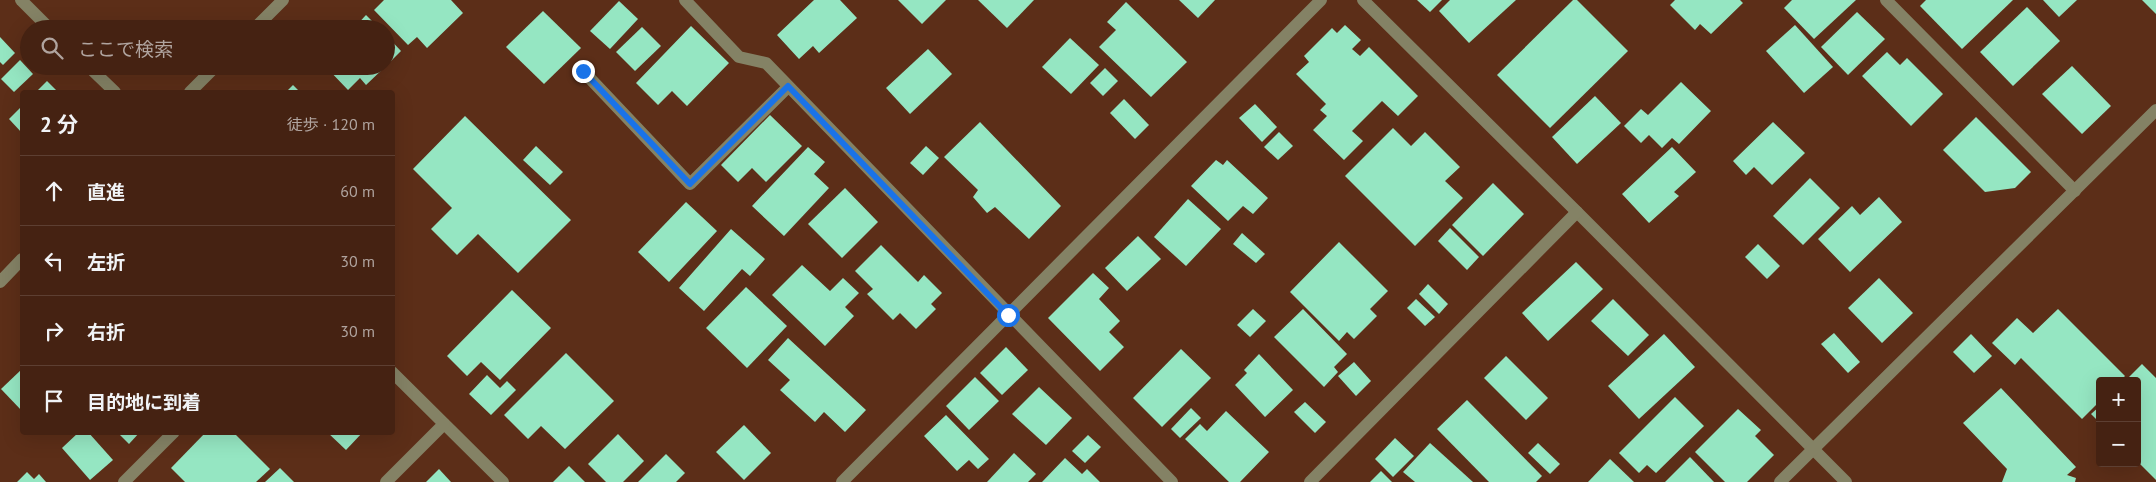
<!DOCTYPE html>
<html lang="ja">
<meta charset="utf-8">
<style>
:root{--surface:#452212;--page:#4c2a1b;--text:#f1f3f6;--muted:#b0a49f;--line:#5d3f32}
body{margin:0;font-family:"PT Sans","Noto Sans JP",sans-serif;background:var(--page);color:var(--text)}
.controls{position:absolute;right:15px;bottom:15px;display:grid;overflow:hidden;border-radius:5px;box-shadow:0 5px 20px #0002}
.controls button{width:45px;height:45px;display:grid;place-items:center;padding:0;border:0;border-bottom:1px solid var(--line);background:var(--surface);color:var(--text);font:25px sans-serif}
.stop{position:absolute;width:15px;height:15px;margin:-11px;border:4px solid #1a73e8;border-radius:50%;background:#fff}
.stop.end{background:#1a73e8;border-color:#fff;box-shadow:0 1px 5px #0008}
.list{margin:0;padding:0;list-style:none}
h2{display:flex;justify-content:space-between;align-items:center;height:65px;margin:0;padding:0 20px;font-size:21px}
h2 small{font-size:16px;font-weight:400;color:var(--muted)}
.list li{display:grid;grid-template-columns:32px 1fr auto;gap:15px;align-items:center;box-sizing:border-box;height:70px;padding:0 20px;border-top:1px solid var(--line)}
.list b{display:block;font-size:19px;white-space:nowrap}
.list em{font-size:16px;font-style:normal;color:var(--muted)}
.icon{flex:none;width:28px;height:28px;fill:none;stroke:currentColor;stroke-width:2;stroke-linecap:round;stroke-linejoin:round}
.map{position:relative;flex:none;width:2156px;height:482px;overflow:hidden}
.search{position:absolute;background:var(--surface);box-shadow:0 5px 20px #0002;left:20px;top:20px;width:375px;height:55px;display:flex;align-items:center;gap:12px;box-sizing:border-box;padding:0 18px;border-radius:28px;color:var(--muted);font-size:19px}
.panel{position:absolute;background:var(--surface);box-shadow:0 5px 20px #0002;left:20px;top:90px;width:375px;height:345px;border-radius:5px}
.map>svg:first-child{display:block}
</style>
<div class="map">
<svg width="2156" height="482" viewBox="0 0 2156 482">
<rect width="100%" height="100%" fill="#5c2e18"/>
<!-- building -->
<g fill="#95e6c2">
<path d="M384,0H451L463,13L427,48L417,37L408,45L374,10Z"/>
<path d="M814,0H840L857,18L819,53L813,46L799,59L777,35Z"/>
<path d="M898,0H946L922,24Z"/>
<path d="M978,0H1034L1007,28Z"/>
<path d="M1179,0H1215L1198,18Z"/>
<path d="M1417,0H1442L1430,12Z"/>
<path d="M1450,0H1516L1469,43L1439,11Z"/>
<path d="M1573,0H1577L1628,51L1550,128L1497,75Z"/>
<path d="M1675,0H1740L1743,3L1711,34L1700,24L1695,30L1670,5Z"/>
<path d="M1792,0H1856L1814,39L1784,8Z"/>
<path d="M1926,0H2013L1962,49L1920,6Z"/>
<path d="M2043,0H2077L2059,17Z"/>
<path d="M2142,0H2156V14Z"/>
<path d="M619,1L638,19L610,49L590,31Z"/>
<path d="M1126,2L1187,62L1151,97L1099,47L1116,30L1107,22Z"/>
<path d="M2027,7L2060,41L2013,86L1980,52Z"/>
<path d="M543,11L581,48L544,84L506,47Z"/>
<path d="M1857,12L1885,39L1848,75L1821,47Z"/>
<path d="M366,15L380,29H353Z"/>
<path d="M1345,25L1361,40L1352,49L1360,56L1369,47L1418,96L1398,116L1382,101L1352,131L1363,141L1344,160L1313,130L1327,116L1320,110L1326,104L1296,74L1309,62L1304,56L1332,28L1337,33Z"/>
<path d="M1795,25L1833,67L1804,93L1766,51Z"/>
<path d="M691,26L729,63L687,106L672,91L658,105L636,83Z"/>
<path d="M642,27L661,46L635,71L616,52Z"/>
<path d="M386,35L401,51L386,66Z"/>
<path d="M0,37L15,53L3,65L0,62Z"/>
<path d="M1070,38L1099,65L1071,94L1042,67Z"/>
<path d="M928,49L952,74L910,114L886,88Z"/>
<path d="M1887,52L1900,65L1907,58L1943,94L1911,126L1862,76Z"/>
<path d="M20,60L33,74L14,92L1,79Z"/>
<path d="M325,66H386L366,85L360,78L348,90Z"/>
<path d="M2072,66L2111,106L2082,134L2042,94Z"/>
<path d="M1105,68L1118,81L1103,96L1090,83Z"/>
<path d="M47,81L58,92H36Z"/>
<path d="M1681,82L1711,111L1679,144L1672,138L1662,148L1649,135L1641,143L1624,126L1641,109L1648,115Z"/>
<path d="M293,85L300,92H286Z"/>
<path d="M1595,96L1621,123L1577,164L1552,137Z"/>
<path d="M1124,99L1149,125L1135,139L1110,113Z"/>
<path d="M1255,104L1277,127L1262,142L1239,118Z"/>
<path d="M22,106V133L9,119Z"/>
<path d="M770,115L802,146L766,182L752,168L738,182L721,165Z"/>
<path d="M465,116L571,220L518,273L478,234L457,255L431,229L452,208L413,169Z"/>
<path d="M1976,117L2031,172L2015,188L1985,192L1943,150Z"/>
<path d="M980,122L1061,206L1029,239L995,207L987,213L973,197L978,190L944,157Z"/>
<path d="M1773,122L1805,153L1772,185L1754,167L1746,175L1733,161Z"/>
<path d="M1393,128L1411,146L1425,132L1460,167L1445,181L1463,198L1415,246L1345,176Z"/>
<path d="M1279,132L1293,146L1278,160L1264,147Z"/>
<path d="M536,146L563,172L550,185L523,160Z"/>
<path d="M926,146L939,158L923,175L910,163Z"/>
<path d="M808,147L825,162L814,174L829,188L784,236L752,206Z"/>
<path d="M1672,147L1696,172L1674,192L1679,196L1649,223L1622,194Z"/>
<path d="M1216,160L1223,165L1227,160L1268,198L1253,214L1243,206L1228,221L1191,186Z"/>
<path d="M1810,178L1840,208L1803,245L1773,216Z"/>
<path d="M1493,183L1524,214L1483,256L1452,225Z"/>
<path d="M845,188L878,222L842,258L808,224Z"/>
<path d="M1879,197L1902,222L1850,272L1818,239L1852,206L1860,215Z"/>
<path d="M1188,199L1221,229L1186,266L1154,237Z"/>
<path d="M686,202L717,231L669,282L638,252Z"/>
<path d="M1450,228L1479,257L1467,270L1438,241Z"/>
<path d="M731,229L765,259L750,276L742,269L704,311L679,288Z"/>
<path d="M1242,233L1265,254L1256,263L1233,244Z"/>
<path d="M1138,236L1161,259L1127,291L1105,268Z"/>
<path d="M1339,242L1388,291L1370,309L1377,316L1354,339L1347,332L1339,341L1290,292Z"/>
<path d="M1758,244L1780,266L1767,279L1745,257Z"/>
<path d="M881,245L918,282L924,275L942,293L931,304L936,309L916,329L900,313L893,320L867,294L873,289L855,271Z"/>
<path d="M1576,262L1603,289L1548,341L1522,313Z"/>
<path d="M802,265L830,291L843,278L859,293L845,307L854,316L825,346L772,295Z"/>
<path d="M1093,273L1109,288L1099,299L1120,321L1109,332L1124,347L1100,371L1048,318Z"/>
<path d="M1879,278L1913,313L1882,343L1848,308Z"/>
<path d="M1428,284L1448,304L1439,314L1419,294Z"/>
<path d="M746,287L787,326L747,368L706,328Z"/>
<path d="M512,290L551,328L500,380L481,362L467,376L447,356Z"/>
<path d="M1416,299L1435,317L1425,326L1407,308Z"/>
<path d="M1613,299L1649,335L1628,356L1591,321Z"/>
<path d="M1253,309L1266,321L1250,337L1237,325Z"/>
<path d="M1303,309L1347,354L1334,367L1338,372L1324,387L1274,337Z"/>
<path d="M2058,309L2125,376L2120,381H2100V401L2082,419L2021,358L2015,365L1992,343L2017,318L2033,333Z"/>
<path d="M1834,333L1860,362L1848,373L1821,344Z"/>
<path d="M1664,334L1695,367L1639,419L1608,386Z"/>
<path d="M1971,334L1992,356L1974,373L1953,352Z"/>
<path d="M788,338L866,410L845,432L824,412L815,422L780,390L790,380L768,360Z"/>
<path d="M1006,347L1028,370L1002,395L980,373Z"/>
<path d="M1181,349L1211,378L1162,427L1133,398Z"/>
<path d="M566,353L614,401L565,449L541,426L528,439L504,415Z"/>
<path d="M1259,354L1293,390L1265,417L1235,385L1247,373L1244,370Z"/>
<path d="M1506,356L1548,398L1526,420L1484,378Z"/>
<path d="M1354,362L1371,381L1356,396L1338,376Z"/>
<path d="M2142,364L2156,378V480L2137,461V381H2125Z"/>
<path d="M22,369V411L1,389Z"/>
<path d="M487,375L500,388L507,381L516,390L491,415L469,394Z"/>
<path d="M975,377L999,401L969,430L946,406Z"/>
<path d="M1039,387L1072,418L1046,445L1012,414Z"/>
<path d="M2001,388L2076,467L2067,475L2076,478L2075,482H2002L2007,469L1963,423Z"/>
<path d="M1675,397L1704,426L1656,473L1647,465L1639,473L1619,453Z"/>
<path d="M1467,400L1542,476L1536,482H1489L1437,429Z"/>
<path d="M1305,402L1326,422L1315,433L1294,412Z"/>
<path d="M2100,406V423L2091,414Z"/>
<path d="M1191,408L1201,418L1180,438L1171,429Z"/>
<path d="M1738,409L1761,430L1755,436L1774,455L1747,482H1725L1695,452Z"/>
<path d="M1226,411L1269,452L1240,482H1229L1185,439L1200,424L1207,431Z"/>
<path d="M946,415L989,459L978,469L969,460L957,471L924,436Z"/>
<path d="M744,425L771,453L744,480L716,452Z"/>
<path d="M79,432H88L113,460L90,480L62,448Z"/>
<path d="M117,432H140L129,444Z"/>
<path d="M206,432H233L270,469L256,482H185L171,468Z"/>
<path d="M327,432H363L346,450Z"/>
<path d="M618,434L644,461L623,482H606L588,464Z"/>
<path d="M1088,435L1101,447L1085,463L1072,451Z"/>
<path d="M1395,438L1414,456L1393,477L1375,459Z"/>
<path d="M1430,443L1473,482H1415L1403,472Z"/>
<path d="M1538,443L1560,464L1550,474L1528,453Z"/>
<path d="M1014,453L1036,474L1028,482H987Z"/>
<path d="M666,454L685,473L676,482H638Z"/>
<path d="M1690,457L1714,482H1665Z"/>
<path d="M1065,458L1082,474L1087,469L1100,482H1042Z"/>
<path d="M1610,459L1634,482H1588Z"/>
<path d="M569,466L585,482H553Z"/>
<path d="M280,468L294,482H265Z"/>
<path d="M439,469L451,482H426Z"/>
<path d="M1381,471L1392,482H1370Z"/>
<path d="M27,472L34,479L39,474L46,482H17Z"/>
</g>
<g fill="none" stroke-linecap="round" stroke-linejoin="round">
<!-- minor -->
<g stroke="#848265" stroke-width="12">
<path d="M21,0L50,29"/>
<path d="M685,0L739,57L766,63L1172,482"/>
<path d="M1363,0L1577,212L1846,482"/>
<path d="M1886,0L2075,191"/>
<path d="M254,29L283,0"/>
<path d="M88,66L115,92"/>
<path d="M583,71L690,184L788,87"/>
<path d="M190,92L216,66"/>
<path d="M0,282L22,259"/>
<path d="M392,372L503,482"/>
<path d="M124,482L174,432"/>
<path d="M386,482L444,424"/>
<path d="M842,482L1321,0"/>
<path d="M1310,482L1577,212"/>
<path d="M1780,482L2156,110"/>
</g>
</g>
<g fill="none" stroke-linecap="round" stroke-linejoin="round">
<!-- route -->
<path stroke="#1a73e8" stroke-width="6" d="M583,71L690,184L788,86L1008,315"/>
</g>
</svg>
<div class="controls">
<button>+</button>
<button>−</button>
</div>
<div class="stop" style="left:1008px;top:315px"></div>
<div class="stop end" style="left:583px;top:71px"></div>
<div class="search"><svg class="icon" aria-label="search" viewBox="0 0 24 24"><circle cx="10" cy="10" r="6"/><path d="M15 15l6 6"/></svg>ここで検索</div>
<section class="panel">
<h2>2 分<small>徒歩 · 120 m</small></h2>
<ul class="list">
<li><svg class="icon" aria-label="ahead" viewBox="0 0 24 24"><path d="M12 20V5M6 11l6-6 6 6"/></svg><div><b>直進</b></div><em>60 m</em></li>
<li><svg class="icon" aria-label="left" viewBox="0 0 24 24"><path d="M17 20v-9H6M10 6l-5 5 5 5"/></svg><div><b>左折</b></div><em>30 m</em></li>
<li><svg class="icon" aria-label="right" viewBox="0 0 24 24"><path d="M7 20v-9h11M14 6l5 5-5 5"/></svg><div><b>右折</b></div><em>30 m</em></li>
<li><svg class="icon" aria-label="arrive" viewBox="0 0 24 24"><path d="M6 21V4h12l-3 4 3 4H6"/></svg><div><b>目的地に到着</b></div></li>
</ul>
</section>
</div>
